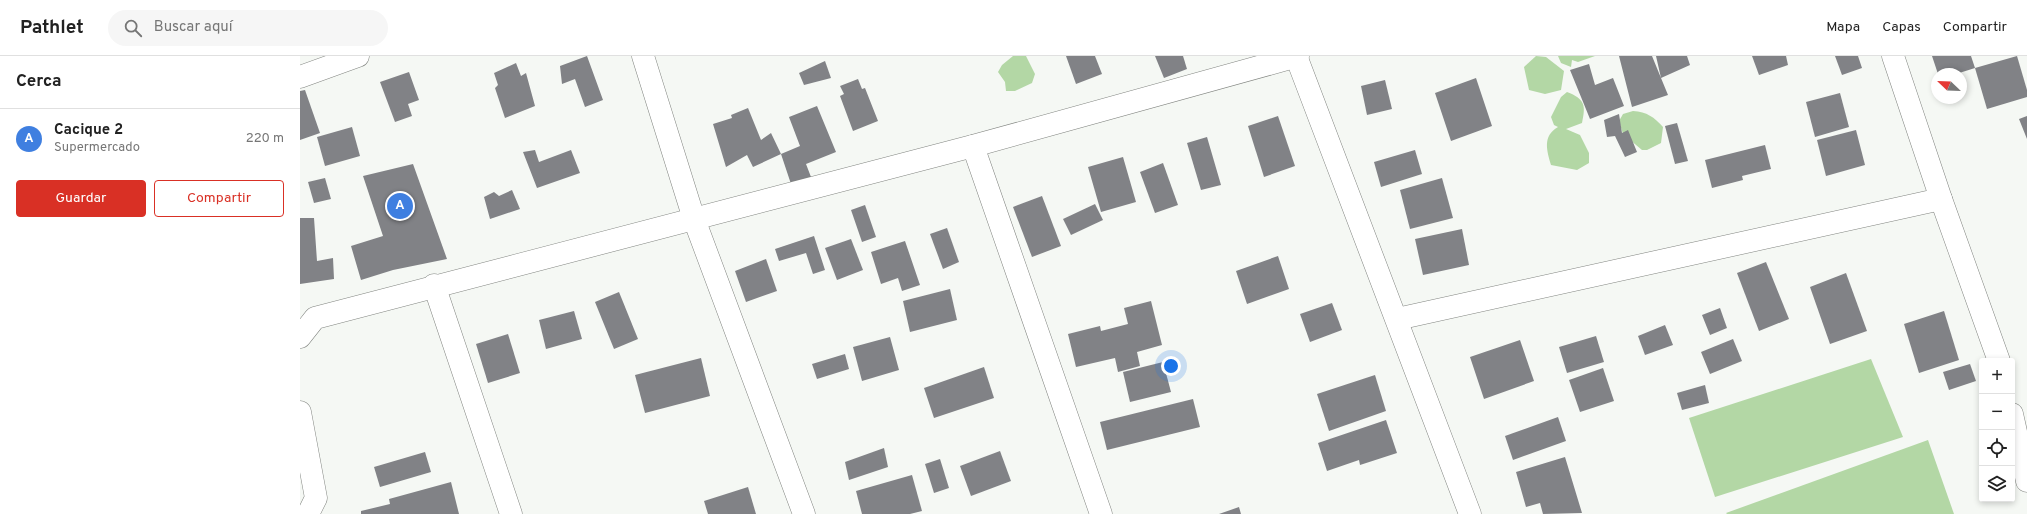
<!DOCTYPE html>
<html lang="es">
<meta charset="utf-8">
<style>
:root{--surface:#fff;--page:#f6f6f6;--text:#222;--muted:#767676;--line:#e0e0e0;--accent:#d93025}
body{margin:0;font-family:Overpass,sans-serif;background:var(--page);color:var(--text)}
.controls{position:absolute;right:12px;bottom:12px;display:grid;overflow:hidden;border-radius:4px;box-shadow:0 2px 6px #0003}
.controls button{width:36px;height:36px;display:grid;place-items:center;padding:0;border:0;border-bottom:1px solid var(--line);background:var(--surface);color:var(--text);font:20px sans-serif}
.compass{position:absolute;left:1631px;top:12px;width:36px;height:36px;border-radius:50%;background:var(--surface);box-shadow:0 2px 6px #0003;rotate:293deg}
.you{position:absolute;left:871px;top:310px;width:14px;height:14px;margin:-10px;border:3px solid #fff;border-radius:50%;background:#1a73e8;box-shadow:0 0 0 6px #1a73e833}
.badge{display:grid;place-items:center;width:26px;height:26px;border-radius:50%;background:var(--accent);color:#fff;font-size:13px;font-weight:700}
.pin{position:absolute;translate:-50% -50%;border:2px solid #fff;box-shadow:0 1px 4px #0006}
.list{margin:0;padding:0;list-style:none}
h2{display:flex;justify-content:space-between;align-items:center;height:52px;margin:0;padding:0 16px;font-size:17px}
h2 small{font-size:13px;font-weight:400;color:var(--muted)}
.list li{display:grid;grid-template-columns:26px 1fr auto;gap:12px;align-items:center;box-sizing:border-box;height:60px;padding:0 16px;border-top:1px solid var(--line)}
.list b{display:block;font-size:15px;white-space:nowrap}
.list p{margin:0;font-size:13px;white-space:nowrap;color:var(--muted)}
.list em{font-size:13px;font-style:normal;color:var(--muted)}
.actions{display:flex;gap:8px;padding:12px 16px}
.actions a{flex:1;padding:9px 0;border:1px solid var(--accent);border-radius:4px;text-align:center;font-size:14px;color:var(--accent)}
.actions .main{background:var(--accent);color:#fff}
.icon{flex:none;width:22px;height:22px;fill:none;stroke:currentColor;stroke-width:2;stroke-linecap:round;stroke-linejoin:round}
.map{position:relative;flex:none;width:1727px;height:458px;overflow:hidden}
header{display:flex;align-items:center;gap:24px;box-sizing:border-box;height:56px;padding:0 20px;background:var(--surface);border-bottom:1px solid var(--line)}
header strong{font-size:19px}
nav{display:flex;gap:22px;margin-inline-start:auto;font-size:14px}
.search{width:280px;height:36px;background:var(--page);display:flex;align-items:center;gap:10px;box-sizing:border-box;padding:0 14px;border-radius:22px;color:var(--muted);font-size:15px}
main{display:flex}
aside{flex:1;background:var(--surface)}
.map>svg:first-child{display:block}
</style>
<header>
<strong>Pathlet</strong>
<div class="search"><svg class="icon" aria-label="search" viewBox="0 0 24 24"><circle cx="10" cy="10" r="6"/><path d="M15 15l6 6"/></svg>Buscar aquí</div>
<nav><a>Mapa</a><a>Capas</a><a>Compartir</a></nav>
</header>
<main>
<aside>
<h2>Cerca<small></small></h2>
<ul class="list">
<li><span class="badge" style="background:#3f7fe0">A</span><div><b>Cacique 2</b><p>Supermercado</p></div><em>220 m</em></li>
</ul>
<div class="actions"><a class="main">Guardar</a><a>Compartir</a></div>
</aside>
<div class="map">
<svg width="1727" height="458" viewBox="0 0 1727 458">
<rect width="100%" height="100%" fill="#f5f8f4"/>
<!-- green -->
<g fill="#b3d7a5">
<path d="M713,0H726L735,18L732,27L715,35H706L705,26L698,16L702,9Z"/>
<path d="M1236,0L1246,1L1264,15L1261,34L1245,38L1229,34L1224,11Z"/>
<path d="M1258,0H1295L1278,6L1272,4L1271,11L1261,7Z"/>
<path d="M1267,36C1285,43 1286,49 1282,67L1266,73L1280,79L1289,97V107L1277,114L1251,109C1247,95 1242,80 1258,71L1254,69L1251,61L1261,41Z"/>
<path d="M1333,55C1347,56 1354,61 1363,71L1361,87L1347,94H1342L1323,78L1319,65L1323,58Z"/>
<path d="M1571,303L1603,381L1415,441L1389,362Z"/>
<path d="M1628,384L1654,458H1427L1426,457Z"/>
</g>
<!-- building -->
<g fill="#818286">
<path d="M287,0L303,44L285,51L275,23L262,28L260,10Z"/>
<path d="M766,0H795L802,18L776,28Z"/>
<path d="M855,0H883L887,13L864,22Z"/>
<path d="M1319,0H1352L1361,22L1356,0H1387L1390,9L1361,22L1368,39L1332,51Z"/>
<path d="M1452,0H1486L1488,9L1459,19Z"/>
<path d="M1535,0H1558L1562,12L1542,19Z"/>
<path d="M1632,0H1671L1675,12L1656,18H1638Z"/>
<path d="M1717,0L1727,34V41L1687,53L1675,12Z"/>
<path d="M525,5L531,22L504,29L499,17Z"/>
<path d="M216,7L221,20L226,17L235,50L205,62L195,32L198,29L194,17Z"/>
<path d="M1289,8L1295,29L1313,22L1324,50L1290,63L1270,14Z"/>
<path d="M109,16L119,44L108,48L112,60L95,66L80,26Z"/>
<path d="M1176,22L1192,70L1151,85L1135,37Z"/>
<path d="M558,23L562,33L565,32L578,65L553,75L540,40L544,38L540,30Z"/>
<path d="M1085,24L1092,53L1067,59L1061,30Z"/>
<path d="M5,34L20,77L0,84V35Z"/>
<path d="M1540,37L1549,71L1515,81L1506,46Z"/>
<path d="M517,50L536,96L506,108L511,121L491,128L481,98L500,90L489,61Z"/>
<path d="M448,52L461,84L471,77L481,98L453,111L447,99L426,111L413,68L432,62L431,59Z"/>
<path d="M1319,58L1322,77L1328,74L1337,96L1325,101L1315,80L1307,81L1304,64Z"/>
<path d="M978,60L995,110L964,121L948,70Z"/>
<path d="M1727,60V83L1719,63Z"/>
<path d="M1377,67L1388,105L1375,108L1365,70Z"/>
<path d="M52,71L60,100L25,110L17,81Z"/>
<path d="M1556,74L1565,109L1526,120L1517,84Z"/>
<path d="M907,81L921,129L901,134L887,87Z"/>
<path d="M1465,89L1471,113L1442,120L1443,124L1412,132L1405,104Z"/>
<path d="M235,94L239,106L271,94L280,117L237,132L223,96Z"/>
<path d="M1115,94L1122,118L1081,131L1074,106Z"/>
<path d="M823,101L836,146L801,156L788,111Z"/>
<path d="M863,107L878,149L855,157L840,116Z"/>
<path d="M113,108L147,203L93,214L61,224L51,190L83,180L63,120Z"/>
<path d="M25,122L31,143L14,147L8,126Z"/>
<path d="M1142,122L1153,162L1110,173L1100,134Z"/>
<path d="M212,134L220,153L190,163L184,141L194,136L199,140Z"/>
<path d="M742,140L761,190L732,201L713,151Z"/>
<path d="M795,148L803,164L771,179L763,163Z"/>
<path d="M565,149L576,181L562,186L551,154Z"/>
<path d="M0,162H14L17,205L33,202L34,223L0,228Z"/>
<path d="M647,172L659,206L643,213L630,178Z"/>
<path d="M1162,173L1169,209L1123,219L1115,183Z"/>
<path d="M514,180L525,214L513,218L506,197L479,205L475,193Z"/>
<path d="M551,183L563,214L537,224L525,192Z"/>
<path d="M605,185L620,229L602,235L598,222L581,228L571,196Z"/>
<path d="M978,200L989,233L947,248L936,215Z"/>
<path d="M466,203L477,235L446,246L435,215Z"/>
<path d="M1466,206L1489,263L1459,275L1437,217Z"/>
<path d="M1546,217L1567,275L1530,288L1510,231Z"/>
<path d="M650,233L657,264L610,276L603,245Z"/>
<path d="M319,236L338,283L314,293L295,246Z"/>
<path d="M851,245L862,289L837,296L840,310L818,316L815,302L776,311L768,278L800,270L801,275L828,268L824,252Z"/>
<path d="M1032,247L1042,274L1010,286L1000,258Z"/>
<path d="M1420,252L1427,272L1410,279L1402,259Z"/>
<path d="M274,255L282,283L246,293L239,264Z"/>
<path d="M1644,255L1659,304L1619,317L1604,268Z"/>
<path d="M1365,269L1373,289L1345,299L1338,280Z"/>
<path d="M208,278L220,317L188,327L176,288Z"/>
<path d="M1296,280L1304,306L1267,317L1259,291Z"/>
<path d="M590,281L599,314L562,325L553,291Z"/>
<path d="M1433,283L1442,305L1410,318L1401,296Z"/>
<path d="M1220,284L1234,325L1184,343L1170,301Z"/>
<path d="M545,298L549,313L517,323L512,308Z"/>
<path d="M401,302L410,340L345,357L335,319Z"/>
<path d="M863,306L871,336L830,346L823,316Z"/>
<path d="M1670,308L1676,325L1649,334L1643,316Z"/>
<path d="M684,311L694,342L634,362L624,332Z"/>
<path d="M1303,312L1314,345L1280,356L1269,324Z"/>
<path d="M1075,319L1086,355L1029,375L1017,338Z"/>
<path d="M1405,329L1409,347L1382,354L1377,337Z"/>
<path d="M893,343L900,371L807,394L800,366Z"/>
<path d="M1258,361L1266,385L1213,404L1205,380Z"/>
<path d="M1086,364L1097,397L1060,409L1059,404L1027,415L1018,387Z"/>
<path d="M584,392L588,411L549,424L545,406Z"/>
<path d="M700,395L711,425L671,440L660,410Z"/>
<path d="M125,396L131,416L80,431L74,411Z"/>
<path d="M1265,401L1282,457L1243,458L1240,447L1226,451L1216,416Z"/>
<path d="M640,403L649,432L634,437L625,408Z"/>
<path d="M612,419L622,455L610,458H562L556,435Z"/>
<path d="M151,426L159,458H61V455L90,448L89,443Z"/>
<path d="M448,431L456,458H408L404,445Z"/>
<path d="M939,451L941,458H919Z"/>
</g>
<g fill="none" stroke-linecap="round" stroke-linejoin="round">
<!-- minor casing -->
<g stroke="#828581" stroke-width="23">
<g id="minor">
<path d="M343,0L394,163L504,458"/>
<path d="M996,0L1170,458"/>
<path d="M1593,0L1641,143L1699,305"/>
<path d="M0,21L58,0"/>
<path d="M673,90L801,458"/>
<path d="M134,229L211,458"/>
<path d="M1097,263L1641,143"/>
<path d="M0,281L15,262L673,90L998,0"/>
<path d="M0,356L16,442L8,458"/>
<path d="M1712,358L1727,425"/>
</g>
</g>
<!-- minor -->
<use href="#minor" stroke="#fff" stroke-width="22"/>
</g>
</svg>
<div class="controls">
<button>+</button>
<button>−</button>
<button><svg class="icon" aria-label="locate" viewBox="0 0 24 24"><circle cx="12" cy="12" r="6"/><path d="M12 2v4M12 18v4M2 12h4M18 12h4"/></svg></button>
<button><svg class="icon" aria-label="layers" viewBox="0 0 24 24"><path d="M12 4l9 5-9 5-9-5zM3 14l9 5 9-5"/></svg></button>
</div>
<svg class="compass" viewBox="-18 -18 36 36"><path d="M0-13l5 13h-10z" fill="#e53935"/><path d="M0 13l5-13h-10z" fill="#767676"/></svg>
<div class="you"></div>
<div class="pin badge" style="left:100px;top:150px;background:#3f7fe0">A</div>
</div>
</main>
